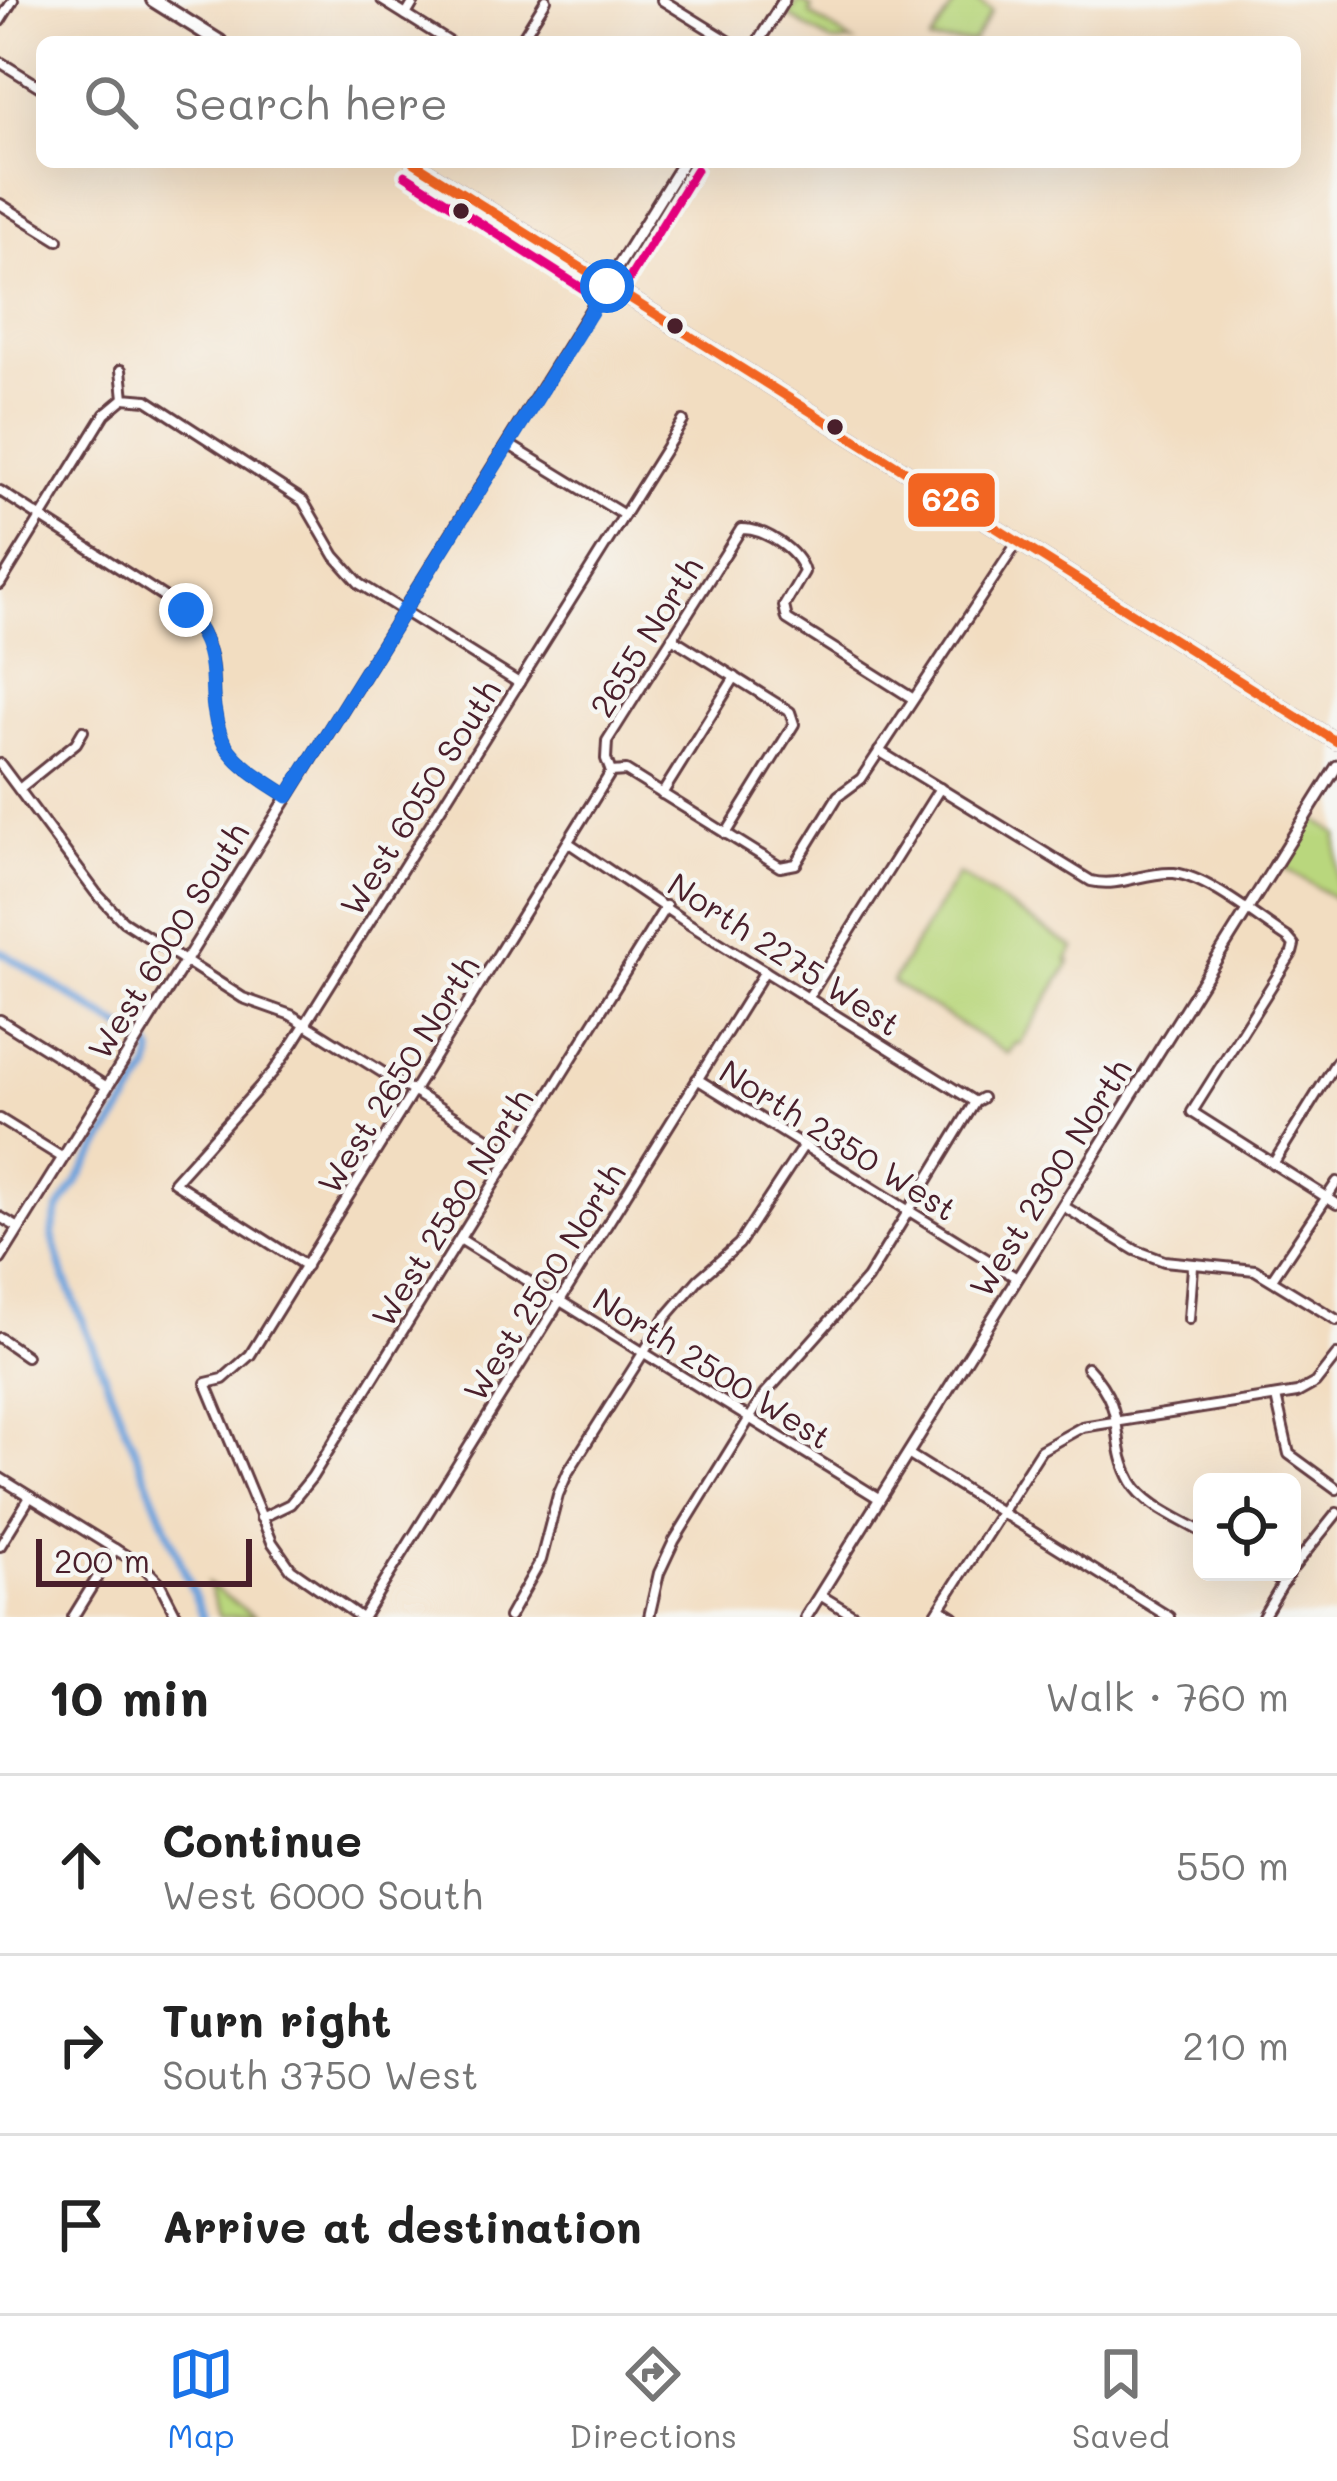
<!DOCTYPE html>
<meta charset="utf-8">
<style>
:root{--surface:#fff;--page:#f6f6f6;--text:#222;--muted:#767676;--line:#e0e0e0;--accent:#1a73e8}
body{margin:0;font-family:Mali,sans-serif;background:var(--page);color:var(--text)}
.controls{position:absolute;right:36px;bottom:36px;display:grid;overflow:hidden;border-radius:18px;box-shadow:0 12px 48px #0002}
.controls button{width:108px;height:108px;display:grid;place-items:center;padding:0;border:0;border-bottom:3px solid var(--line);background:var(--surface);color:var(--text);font:60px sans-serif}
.scale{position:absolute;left:36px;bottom:30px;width:216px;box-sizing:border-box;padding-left:12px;border:6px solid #4a1f2b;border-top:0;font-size:33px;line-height:42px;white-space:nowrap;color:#4a1f2b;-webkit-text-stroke:9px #f6f6f2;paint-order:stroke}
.stop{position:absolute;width:36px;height:36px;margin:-27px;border:9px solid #1a73e8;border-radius:50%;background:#fff}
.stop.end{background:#1a73e8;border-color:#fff;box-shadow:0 3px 12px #0008}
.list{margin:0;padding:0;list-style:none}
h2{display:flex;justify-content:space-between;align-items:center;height:156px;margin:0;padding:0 48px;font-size:51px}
h2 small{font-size:39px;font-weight:400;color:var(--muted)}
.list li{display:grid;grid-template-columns:78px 1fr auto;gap:36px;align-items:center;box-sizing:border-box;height:180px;padding:0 48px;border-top:3px solid var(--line)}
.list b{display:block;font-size:45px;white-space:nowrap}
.list p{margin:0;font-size:39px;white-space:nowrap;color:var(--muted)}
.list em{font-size:39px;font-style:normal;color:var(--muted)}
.icon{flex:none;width:66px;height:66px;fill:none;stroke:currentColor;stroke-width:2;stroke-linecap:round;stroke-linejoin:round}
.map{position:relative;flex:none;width:1337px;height:1617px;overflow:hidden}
.search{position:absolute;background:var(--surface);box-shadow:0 12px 48px #0002;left:36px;right:36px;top:36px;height:132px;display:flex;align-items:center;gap:30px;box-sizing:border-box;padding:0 42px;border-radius:18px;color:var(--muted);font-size:45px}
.sheet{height:696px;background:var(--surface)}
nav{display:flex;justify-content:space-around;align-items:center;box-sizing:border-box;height:168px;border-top:3px solid var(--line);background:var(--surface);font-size:33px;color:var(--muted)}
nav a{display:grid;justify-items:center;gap:6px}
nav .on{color:var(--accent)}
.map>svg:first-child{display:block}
</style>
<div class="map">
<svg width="1337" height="1617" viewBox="0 0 1337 1617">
<rect width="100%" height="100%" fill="#f6f6f2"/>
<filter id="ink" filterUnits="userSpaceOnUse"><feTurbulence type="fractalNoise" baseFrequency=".00833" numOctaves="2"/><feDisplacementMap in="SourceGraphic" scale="24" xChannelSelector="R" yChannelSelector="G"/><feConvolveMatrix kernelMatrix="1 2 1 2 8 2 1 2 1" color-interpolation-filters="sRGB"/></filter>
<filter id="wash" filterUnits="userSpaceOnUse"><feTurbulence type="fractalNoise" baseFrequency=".004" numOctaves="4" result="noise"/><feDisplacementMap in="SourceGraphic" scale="48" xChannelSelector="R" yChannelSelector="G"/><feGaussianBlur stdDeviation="2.7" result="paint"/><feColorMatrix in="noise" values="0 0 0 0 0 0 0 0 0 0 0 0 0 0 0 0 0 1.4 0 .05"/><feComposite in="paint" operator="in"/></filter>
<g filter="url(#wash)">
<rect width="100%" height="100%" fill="#f2ddc1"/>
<!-- green -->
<g fill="#b9d77d" stroke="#827b54" stroke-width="3">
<path d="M799,0L812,8L810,14L853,42H831L788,15Z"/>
<path d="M957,0H975L992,11L973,42H930Z"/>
<path d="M1313,818L1337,834V900L1282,866Z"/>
<path d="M958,874L1074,948L1067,960L1070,962L1020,1044L1016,1043L1008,1054L892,982Z"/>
<path d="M208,1584L255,1617H220Z"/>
</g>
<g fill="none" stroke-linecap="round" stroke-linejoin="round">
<!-- canal -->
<g stroke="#6fa3db" stroke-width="8">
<path d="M0,951L130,1033"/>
<path d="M148,1044L153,1053L149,1070L58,1211L52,1234L62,1271L203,1617"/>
</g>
</g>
</g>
<g filter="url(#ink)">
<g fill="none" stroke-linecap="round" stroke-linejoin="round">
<!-- minor casing -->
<g stroke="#633c42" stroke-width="14">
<g id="minor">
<path d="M382,0L449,42"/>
<path d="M662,0L730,42"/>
<path d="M406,15L415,0"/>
<path d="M0,21L13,0"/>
<path d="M520,42L546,0"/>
<path d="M0,62L42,88"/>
<path d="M0,204L58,240"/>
<path d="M121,370L124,398L147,400L303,501L335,556L360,584L519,683"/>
<path d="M508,444L624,515"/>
<path d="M0,491L186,611C228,663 203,684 220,734C231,763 264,780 288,796"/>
<path d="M0,584L105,414L124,398"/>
<path d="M672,638L790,712L794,724L726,834"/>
<path d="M879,751L1091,881C1121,888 1144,871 1174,873C1208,877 1258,919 1288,938L1294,945L1292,953L1192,1112L1337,1204"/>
<path d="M0,764L96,893L123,921L243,998L291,1015L513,1154"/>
<path d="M611,772L626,771L780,867L796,864L838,796L861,779L1017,543"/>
<path d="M611,772L606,759L607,741L741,529C764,528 798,550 804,572L784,606L787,619L912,698"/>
<path d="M19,789L76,743L83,731"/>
<path d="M662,794L735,677"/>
<path d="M569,843L686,922L975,1102"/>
<path d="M808,998L940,788"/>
<path d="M0,1020L107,1087"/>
<path d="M697,1079L1017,1278"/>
<path d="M0,1119L63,1158"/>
<path d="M1273,1164L1337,1061"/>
<path d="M1063,1206L1135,1250L1164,1261L1255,1270L1337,1320"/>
<path d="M0,1217L19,1228"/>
<path d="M460,1239L880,1499"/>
<path d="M306,1266L174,1182L273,1072L294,1042L683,421"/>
<path d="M1272,1279L1337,1182"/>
<path d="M1189,1319L1193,1267"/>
<path d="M0,1338L26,1356"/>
<path d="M1087,1367C1131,1414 1108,1440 1132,1482C1145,1505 1180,1519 1202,1532"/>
<path d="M1276,1397L1289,1454L1337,1489"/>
<path d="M908,1454L1169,1617"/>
<path d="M0,1478L144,1567L159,1582L177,1617"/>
<path d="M261,1518L290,1504L312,1477L666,906"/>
<path d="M0,1546L30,1497"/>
<path d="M1292,1569L1337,1513"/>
<path d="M1266,1572L1284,1583"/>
<path d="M820,1595L856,1617"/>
<path d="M940,1608L954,1617"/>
<path d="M73,1617L115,1549"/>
<path d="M360,1617L291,1569L272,1542L206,1383L223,1379L250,1355L611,772"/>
<path d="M363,1617L765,971"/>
<path d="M509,1617L541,1560L558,1495L568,1472L666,1317L698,1280L739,1244L804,1145"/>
<path d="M649,1617L659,1573L674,1541L764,1395L867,1279L975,1102L982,1098"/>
<path d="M934,1617L1041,1450L1082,1427L1297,1393L1315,1383L1337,1355"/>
<path d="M1263,1617L1290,1572"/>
</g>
</g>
<!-- tertiary casing -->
<g stroke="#633c42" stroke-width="15">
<g id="tertiary">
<path d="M758,42L784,0"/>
<path d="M0,1259L683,162"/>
<path d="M806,1617L1337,766"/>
</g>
</g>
<!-- primary casing -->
<g stroke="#633c42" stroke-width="18">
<g id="primary">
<path d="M153,0L220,42"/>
<path d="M413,162L1337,742"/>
</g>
</g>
<!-- minor -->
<use href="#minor" stroke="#fff" stroke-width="8"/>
<!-- tertiary -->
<use href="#tertiary" stroke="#fff" stroke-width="9"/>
<!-- primary -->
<use href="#primary" stroke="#fff" stroke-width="12"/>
<!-- bus-1 casing -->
<g stroke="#f6f6f2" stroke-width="18">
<path id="bus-1" d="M413,162L1337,742"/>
</g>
<!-- bus-2 casing -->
<g stroke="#f6f6f2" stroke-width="18">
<g id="bus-2">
<path d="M405,175L599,299"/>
<path d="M620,294L696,170"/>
</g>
</g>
<!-- bus-1 -->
<use href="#bus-1" stroke="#f26522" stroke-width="9"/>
<!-- bus-2 -->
<use href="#bus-2" stroke="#e5007d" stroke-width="9"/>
</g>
</g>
<g fill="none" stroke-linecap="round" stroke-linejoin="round" filter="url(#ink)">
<!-- route -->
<path stroke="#1a73e8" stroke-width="15" d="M186,610C227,664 203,684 220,734C231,763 264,780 288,796L607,286"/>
</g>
<!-- markers -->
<g fill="#4a1f2b" stroke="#f6f6f2" stroke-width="4.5">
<circle cx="461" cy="211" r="10"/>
<circle cx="675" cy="326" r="10"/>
<circle cx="835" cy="427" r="10"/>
</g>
<g text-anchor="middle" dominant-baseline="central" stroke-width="9" stroke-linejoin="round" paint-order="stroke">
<!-- street labels -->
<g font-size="33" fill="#4a1f2b" stroke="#f6f6f2">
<text transform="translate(645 636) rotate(-58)">2655 North</text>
<text transform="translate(419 797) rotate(-58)">West 6050 South</text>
<text transform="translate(167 940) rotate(-58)">West 6000 South</text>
<text transform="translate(785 953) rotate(33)">North 2275 West</text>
<text transform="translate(397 1074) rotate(-58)">West 2650 North</text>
<text transform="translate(839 1139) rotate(32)">North 2350 West</text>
<text transform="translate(1049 1177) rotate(-58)">West 2300 North</text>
<text transform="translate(451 1207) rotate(-58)">West 2580 North</text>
<text transform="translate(543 1281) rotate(-58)">West 2500 North</text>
<text transform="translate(713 1367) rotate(32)">North 2500 West</text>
</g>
</g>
<rect stroke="#f6f6f2" stroke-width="4.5" x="906" y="471" width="91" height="58" rx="12" fill="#f26522"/>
<g font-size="33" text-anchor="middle" font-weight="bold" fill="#fff">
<text x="951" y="511">626</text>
</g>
</svg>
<div class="controls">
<button><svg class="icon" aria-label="locate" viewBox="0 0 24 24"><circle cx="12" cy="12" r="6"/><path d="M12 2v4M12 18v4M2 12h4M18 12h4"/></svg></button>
</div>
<div class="scale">200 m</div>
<div class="stop" style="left:607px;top:286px"></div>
<div class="stop end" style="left:186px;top:610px"></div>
<div class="search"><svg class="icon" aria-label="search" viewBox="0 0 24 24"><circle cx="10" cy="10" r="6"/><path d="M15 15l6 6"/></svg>Search here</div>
</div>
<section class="sheet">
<h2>10 min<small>Walk · 760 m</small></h2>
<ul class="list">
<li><svg class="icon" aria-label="ahead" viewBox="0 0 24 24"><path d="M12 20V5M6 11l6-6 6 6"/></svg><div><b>Continue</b><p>West 6000 South</p></div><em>550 m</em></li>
<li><svg class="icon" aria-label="right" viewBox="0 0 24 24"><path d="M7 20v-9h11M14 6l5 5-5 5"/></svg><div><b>Turn right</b><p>South 3750 West</p></div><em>210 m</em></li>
<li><svg class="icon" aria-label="arrive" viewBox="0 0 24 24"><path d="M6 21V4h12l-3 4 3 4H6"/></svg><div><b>Arrive at destination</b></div></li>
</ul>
</section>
<nav>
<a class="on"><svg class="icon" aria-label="map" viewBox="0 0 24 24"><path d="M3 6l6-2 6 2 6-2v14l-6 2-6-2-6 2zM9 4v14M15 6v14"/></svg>Map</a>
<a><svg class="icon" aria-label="directions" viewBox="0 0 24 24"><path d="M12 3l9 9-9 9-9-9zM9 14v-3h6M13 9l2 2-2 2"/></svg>Directions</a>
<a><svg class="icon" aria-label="saved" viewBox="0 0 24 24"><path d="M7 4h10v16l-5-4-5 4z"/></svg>Saved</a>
</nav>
